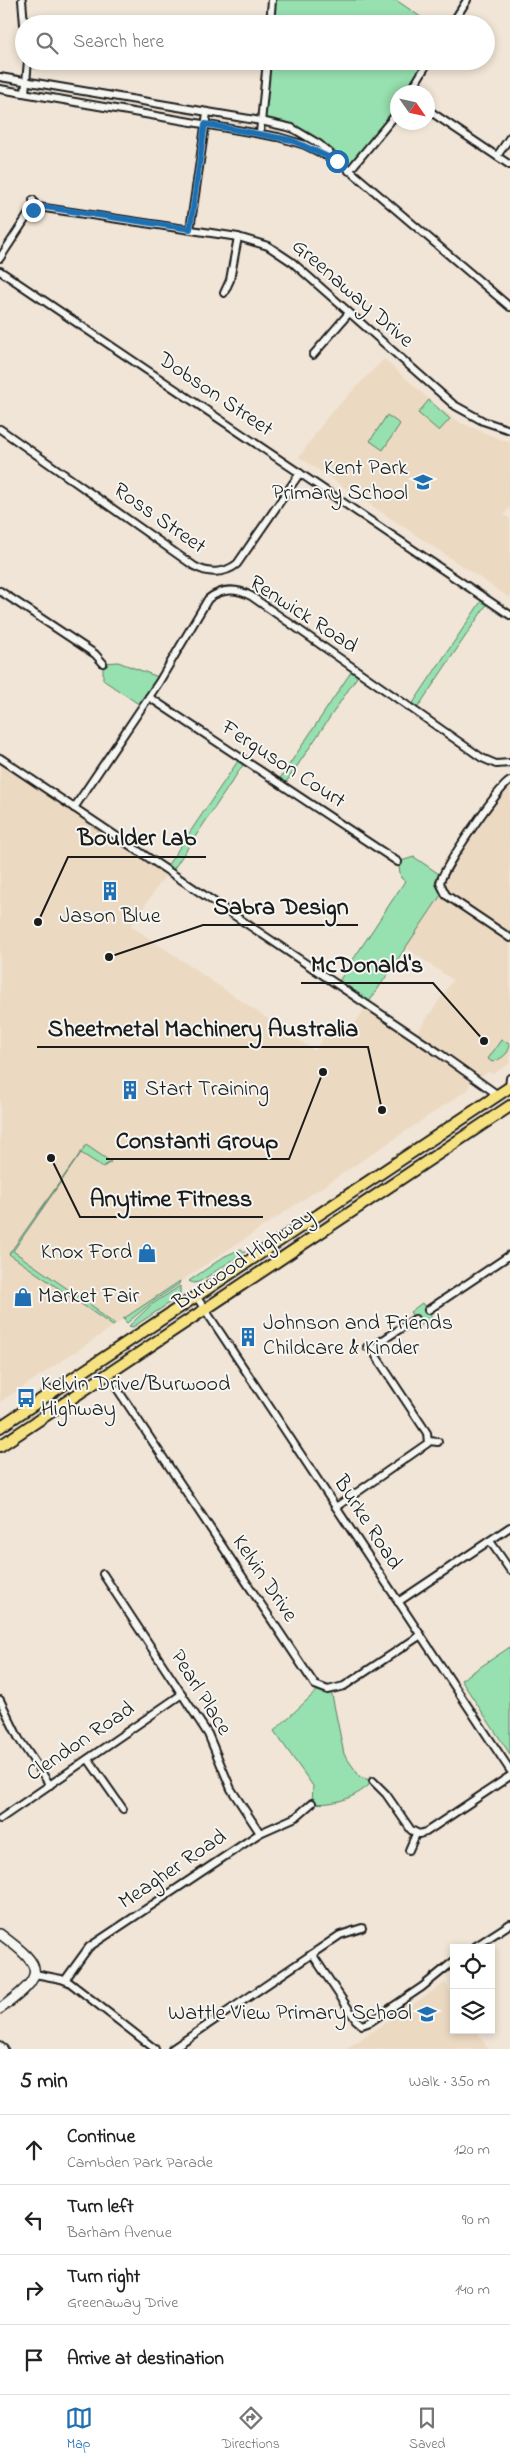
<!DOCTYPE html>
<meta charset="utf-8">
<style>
:root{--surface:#fff;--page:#f6f6f6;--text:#222;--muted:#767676;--line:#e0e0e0;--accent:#1f6fb2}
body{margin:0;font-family:"Indie Flower",sans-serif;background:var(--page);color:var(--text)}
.controls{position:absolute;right:15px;bottom:15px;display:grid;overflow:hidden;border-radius:0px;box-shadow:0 2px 8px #0003}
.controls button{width:45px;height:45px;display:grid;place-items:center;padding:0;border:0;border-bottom:1px solid var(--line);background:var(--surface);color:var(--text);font:25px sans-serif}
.compass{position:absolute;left:390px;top:85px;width:45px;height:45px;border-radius:50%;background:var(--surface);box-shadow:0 2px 8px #0003;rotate:124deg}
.stop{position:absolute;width:15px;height:15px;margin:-11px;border:4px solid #1f6fb2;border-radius:50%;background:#fff}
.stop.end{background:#1f6fb2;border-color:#fff;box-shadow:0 1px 5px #0008}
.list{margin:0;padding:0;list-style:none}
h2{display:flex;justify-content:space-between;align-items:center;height:65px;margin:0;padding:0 20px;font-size:21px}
h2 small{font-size:16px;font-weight:400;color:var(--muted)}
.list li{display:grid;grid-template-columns:32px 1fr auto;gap:15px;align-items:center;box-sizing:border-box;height:70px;padding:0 20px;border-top:1px solid var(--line)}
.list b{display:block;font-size:19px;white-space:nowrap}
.list p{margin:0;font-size:16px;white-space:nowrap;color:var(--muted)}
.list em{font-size:16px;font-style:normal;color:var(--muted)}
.icon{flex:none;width:28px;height:28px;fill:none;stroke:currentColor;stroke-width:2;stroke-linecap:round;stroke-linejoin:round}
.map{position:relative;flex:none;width:510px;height:2049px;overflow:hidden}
.search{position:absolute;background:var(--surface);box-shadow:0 2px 8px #0003;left:15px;right:15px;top:15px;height:55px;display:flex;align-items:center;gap:12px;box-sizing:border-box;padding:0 18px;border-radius:28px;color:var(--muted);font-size:19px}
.sheet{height:345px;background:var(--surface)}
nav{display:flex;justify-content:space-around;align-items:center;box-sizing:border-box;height:70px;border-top:1px solid var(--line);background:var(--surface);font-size:14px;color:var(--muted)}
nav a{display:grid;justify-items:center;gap:2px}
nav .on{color:var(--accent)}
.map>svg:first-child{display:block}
</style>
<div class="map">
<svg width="510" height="2049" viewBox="0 0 510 2049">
<rect width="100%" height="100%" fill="#f0e5d6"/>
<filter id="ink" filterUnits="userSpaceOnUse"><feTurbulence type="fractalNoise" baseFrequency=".02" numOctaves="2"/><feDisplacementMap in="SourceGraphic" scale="10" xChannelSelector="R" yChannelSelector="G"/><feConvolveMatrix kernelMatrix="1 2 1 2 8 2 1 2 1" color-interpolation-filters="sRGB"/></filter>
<g filter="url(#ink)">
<!-- built -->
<g fill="#ecd9c2">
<path d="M384,359L438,407L461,423L510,443V507L504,515L510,519V598L299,457L328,416Z"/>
<path d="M0,758L168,871L131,926L315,1051L335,1021L350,1031L367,1005L415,1036L453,980L405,947L443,892L441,888L445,870L510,781V1063L493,1074L488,1072L469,1084V1089L0,1402Z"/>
<path d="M445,1983L454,1997V2030H476L488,2049H346Z"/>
</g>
<!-- green -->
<g fill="#97e0af" stroke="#5a7e66">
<path d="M272,0H396L431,24H270Z"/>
<path d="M267,61H429L410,92H398L397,112L349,171L305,135L261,121Z"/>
<path d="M429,400L450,419L439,431L418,413Z"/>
<path d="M387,415L400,424L383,450L370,441Z"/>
<path d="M484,597L489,601L414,713L409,709Z"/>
<path d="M118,662L161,678L143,707L103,680V663Z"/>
<path d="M353,669L359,674L283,787L277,783Z"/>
<path d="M240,758L245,762L171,873L165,869Z"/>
<path d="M414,857L442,876L443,892L367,1005L337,984L405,881L401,878L398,862Z"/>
<path d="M501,1040L510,1043C510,1054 501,1059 492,1062L488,1059Z"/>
<path d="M86,1145L111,1162L103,1167L81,1153L13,1251L98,1310L97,1312L115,1324L113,1326L9,1254Z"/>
<path d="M241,1249L245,1252L199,1282L193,1283L189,1281L225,1256Z"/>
<path d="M180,1281L179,1284L151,1303L127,1323L123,1319Z"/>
<path d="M180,1286V1296L133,1327L129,1326L151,1305Z"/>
<path d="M422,1303L432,1318L420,1326L410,1312Z"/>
<path d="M510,1647V1754L461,1680Z"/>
<path d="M320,1688L331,1690L344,1754L360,1777L373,1781C358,1797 334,1806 312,1803L313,1786L274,1731Z"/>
</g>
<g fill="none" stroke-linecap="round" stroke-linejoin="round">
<!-- minor casing -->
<g stroke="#1c1c1c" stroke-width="10">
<g id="minor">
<path d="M22,0L24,24"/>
<path d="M270,24L272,0"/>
<path d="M452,24L467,0"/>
<path d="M0,77L261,121L292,128L319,144L510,307"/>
<path d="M0,89L278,137L305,145L331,158"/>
<path d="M410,92L429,61"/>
<path d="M25,93L28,61"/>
<path d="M428,110L510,165"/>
<path d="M260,133L267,61"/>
<path d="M497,156L510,137"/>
<path d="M349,171L398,112"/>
<path d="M33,200L36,208"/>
<path d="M190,229L207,113"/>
<path d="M0,258L30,212L38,207L238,237L268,246L292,262L454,405L483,421L510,430"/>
<path d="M0,271L510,615"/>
<path d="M224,293L230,280L238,237"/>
<path d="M313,355L349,313"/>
<path d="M0,429L194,566C208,574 224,574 237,564L300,473"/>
<path d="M0,591L95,654L103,663"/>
<path d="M149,697L398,862"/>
<path d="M0,758L439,1053L498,1095"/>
<path d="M510,781C499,786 442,870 440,883L446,895L510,938"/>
<path d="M74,808L159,682L208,599C222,588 236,588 251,596L482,758L496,764L510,763"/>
<path d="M509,1088L510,1078"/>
<path d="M196,1296L510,1770"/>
<path d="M428,1310L510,1255"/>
<path d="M367,1347L375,1349"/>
<path d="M118,1390L315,1685L328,1690L344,1686L421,1635"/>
<path d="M429,1441L438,1442"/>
<path d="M336,1507L428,1443L427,1433L376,1356L374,1351L380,1342L415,1319"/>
<path d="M490,1541L510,1570"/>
<path d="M103,1574L208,1734L231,1789L260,1833"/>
<path d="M398,1602L510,1527"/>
<path d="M0,1700L19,1739L50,1785"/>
<path d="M88,1759L123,1809"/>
<path d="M373,1781L386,1794L411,1830L419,1834L426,1832L510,1776"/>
<path d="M0,1819L182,1694"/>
<path d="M409,1850L416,1834"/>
<path d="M473,1948L510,1924"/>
<path d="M312,1954L356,2020L362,2025L370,2022L422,1987L454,1961"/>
<path d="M35,1974L61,1979L69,1982L155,2049"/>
<path d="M65,1980L89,1947L260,1833L296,1817L312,1803"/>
<path d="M0,2046L4,2049"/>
<path d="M172,2049L340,1935L362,1928"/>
</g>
</g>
<!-- secondary casing -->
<g stroke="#1c1c1c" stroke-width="12">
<path id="secondary" d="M0,1934C46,1968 46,1975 0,2009"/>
</g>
<!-- trunk casing -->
<g stroke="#1c1c1c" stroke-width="14">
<g id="trunk">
<path d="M0,1427L510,1087"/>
<path d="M0,1446L510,1106"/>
</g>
</g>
<!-- minor -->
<use href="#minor" stroke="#f6f6f2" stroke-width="6"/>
<!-- secondary -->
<use href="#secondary" stroke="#f6f6f2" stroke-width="9"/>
<!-- trunk -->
<use href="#trunk" stroke="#f7e281" stroke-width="10"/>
</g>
</g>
<g fill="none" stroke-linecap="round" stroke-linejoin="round" filter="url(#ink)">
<!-- route -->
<path stroke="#1f6fb2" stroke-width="6" d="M33,210L45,207L190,229L205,124L291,140L337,161"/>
</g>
<!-- icons -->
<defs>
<g id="school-bare" transform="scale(1.5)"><path d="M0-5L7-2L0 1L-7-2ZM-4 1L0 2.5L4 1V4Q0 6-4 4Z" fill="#1f6fb2" stroke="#f6f6f2" stroke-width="2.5" paint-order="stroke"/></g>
<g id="building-bare" transform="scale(1.5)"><path d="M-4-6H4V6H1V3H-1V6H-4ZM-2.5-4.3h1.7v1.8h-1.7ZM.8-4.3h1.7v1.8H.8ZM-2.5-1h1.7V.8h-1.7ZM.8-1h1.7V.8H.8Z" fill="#1f6fb2" stroke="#f6f6f2" stroke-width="2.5" paint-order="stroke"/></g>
<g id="shop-bare" transform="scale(1.5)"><path d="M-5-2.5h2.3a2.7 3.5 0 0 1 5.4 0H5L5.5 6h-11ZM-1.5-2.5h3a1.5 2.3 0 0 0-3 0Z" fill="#1f6fb2" stroke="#f6f6f2" stroke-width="2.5" paint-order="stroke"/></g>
<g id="bus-bare" transform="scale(1.5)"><path d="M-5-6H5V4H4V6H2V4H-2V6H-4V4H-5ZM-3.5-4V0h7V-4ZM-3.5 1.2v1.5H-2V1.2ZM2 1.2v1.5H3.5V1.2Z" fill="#1f6fb2" stroke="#f6f6f2" stroke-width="2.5" paint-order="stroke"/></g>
</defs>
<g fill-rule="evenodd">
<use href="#school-bare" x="423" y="482"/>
<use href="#building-bare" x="110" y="891"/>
<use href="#building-bare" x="130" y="1090"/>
<use href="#shop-bare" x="147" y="1253"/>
<use href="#shop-bare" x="23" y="1297"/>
<use href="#building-bare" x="248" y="1337"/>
<use href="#bus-bare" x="26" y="1398"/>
<use href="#school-bare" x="427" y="2014"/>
</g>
<g text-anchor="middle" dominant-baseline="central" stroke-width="4" stroke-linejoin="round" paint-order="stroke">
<!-- street labels -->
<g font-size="22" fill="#1c1c1c" stroke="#f6f6f2">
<text transform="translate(352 294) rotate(41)">Greenaway Drive</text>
<text transform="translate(215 395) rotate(34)">Dobson Street</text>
<text transform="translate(159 519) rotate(35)">Ross Street</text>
<text transform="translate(303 615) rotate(33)">Renwick Road</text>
<text transform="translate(283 765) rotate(33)">Ferguson Court</text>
<text transform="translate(244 1260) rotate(-34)">Burwood Highway</text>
<text transform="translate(367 1523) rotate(57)">Burke Road</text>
<text transform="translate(264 1579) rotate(56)">Kelvin Drive</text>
<text transform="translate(200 1693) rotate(58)">Pearl Place</text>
<text transform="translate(81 1742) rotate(-34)">Clendon Road</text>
<text transform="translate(173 1870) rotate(-34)">Meagher Road</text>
</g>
<!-- poi labels -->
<g font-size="22" fill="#1c1c1c" stroke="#f6f6f2" text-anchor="start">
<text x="408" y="469" text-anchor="end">Kent Park<tspan x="408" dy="25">Primary School</tspan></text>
<text x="110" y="917" text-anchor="middle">Jason Blue</text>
<text x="145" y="1090">Start Training</text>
<text x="132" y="1253" text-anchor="end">Knox Ford</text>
<text x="38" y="1297">Market Fair</text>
<text x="263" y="1324">Johnson and Friends<tspan x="263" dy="25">Childcare &amp; Kinder</tspan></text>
<text x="41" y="1385">Kelvin Drive/Burwood<tspan x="41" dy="25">Highway</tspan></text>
<text x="412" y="2014" text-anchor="end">Wattle View Primary School</text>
</g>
</g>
<!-- callouts -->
<path fill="none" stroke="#1c1c1c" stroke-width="2" d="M38 922L68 857H206M109 957L203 925H358M484 1041L433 983H301M382 1110L368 1047H37M323 1072L289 1159H106M51 1158L80 1217H263"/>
<g fill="#1c1c1c" stroke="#f6f6f2" stroke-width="2">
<circle cx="38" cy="922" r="5"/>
<circle cx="109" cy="957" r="5"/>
<circle cx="484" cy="1041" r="5"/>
<circle cx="382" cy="1110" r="5"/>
<circle cx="323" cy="1072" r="5"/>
<circle cx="51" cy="1158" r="5"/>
</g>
<g font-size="24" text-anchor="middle" font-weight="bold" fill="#1c1c1c" stroke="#f6f6f2" stroke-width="4" stroke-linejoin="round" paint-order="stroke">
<text x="137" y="845">Boulder Lab</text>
<text x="281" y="914">Sabra Design</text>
<text x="367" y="972">McDonald's</text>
<text x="203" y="1036">Sheetmetal Machinery Australia</text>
<text x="197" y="1148">Constanti Group</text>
<text x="171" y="1206">Anytime Fitness</text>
</g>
</svg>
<div class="controls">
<button><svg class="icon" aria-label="locate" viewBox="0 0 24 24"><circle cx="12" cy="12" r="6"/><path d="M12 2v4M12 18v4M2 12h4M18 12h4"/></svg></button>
<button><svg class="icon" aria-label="layers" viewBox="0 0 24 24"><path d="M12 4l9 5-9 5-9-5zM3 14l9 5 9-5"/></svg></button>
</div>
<svg class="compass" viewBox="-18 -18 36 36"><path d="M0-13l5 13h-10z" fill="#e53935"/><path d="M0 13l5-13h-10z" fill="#767676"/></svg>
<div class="stop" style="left:337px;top:161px"></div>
<div class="stop end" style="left:33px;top:210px"></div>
<div class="search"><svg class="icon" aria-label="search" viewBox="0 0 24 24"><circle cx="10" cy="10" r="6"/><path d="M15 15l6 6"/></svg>Search here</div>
</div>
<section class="sheet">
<h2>5 min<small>Walk · 350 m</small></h2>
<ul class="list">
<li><svg class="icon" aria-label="ahead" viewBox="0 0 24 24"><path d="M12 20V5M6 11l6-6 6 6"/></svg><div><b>Continue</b><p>Cambden Park Parade</p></div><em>120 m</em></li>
<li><svg class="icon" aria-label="left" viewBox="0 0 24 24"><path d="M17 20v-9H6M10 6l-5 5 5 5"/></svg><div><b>Turn left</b><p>Barham Avenue</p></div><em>90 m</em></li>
<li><svg class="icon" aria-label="right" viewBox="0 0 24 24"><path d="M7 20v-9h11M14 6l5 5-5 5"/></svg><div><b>Turn right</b><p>Greenaway Drive</p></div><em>140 m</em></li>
<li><svg class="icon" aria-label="arrive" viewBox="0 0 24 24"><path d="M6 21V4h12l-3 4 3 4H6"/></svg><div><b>Arrive at destination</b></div></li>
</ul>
</section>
<nav>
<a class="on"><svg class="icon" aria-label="map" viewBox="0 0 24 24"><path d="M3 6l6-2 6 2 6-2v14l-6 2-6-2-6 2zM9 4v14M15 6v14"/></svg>Map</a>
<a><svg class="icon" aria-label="directions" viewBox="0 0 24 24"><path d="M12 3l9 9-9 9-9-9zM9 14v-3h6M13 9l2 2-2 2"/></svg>Directions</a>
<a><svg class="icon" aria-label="saved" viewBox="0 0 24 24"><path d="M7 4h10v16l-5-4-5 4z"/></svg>Saved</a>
</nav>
